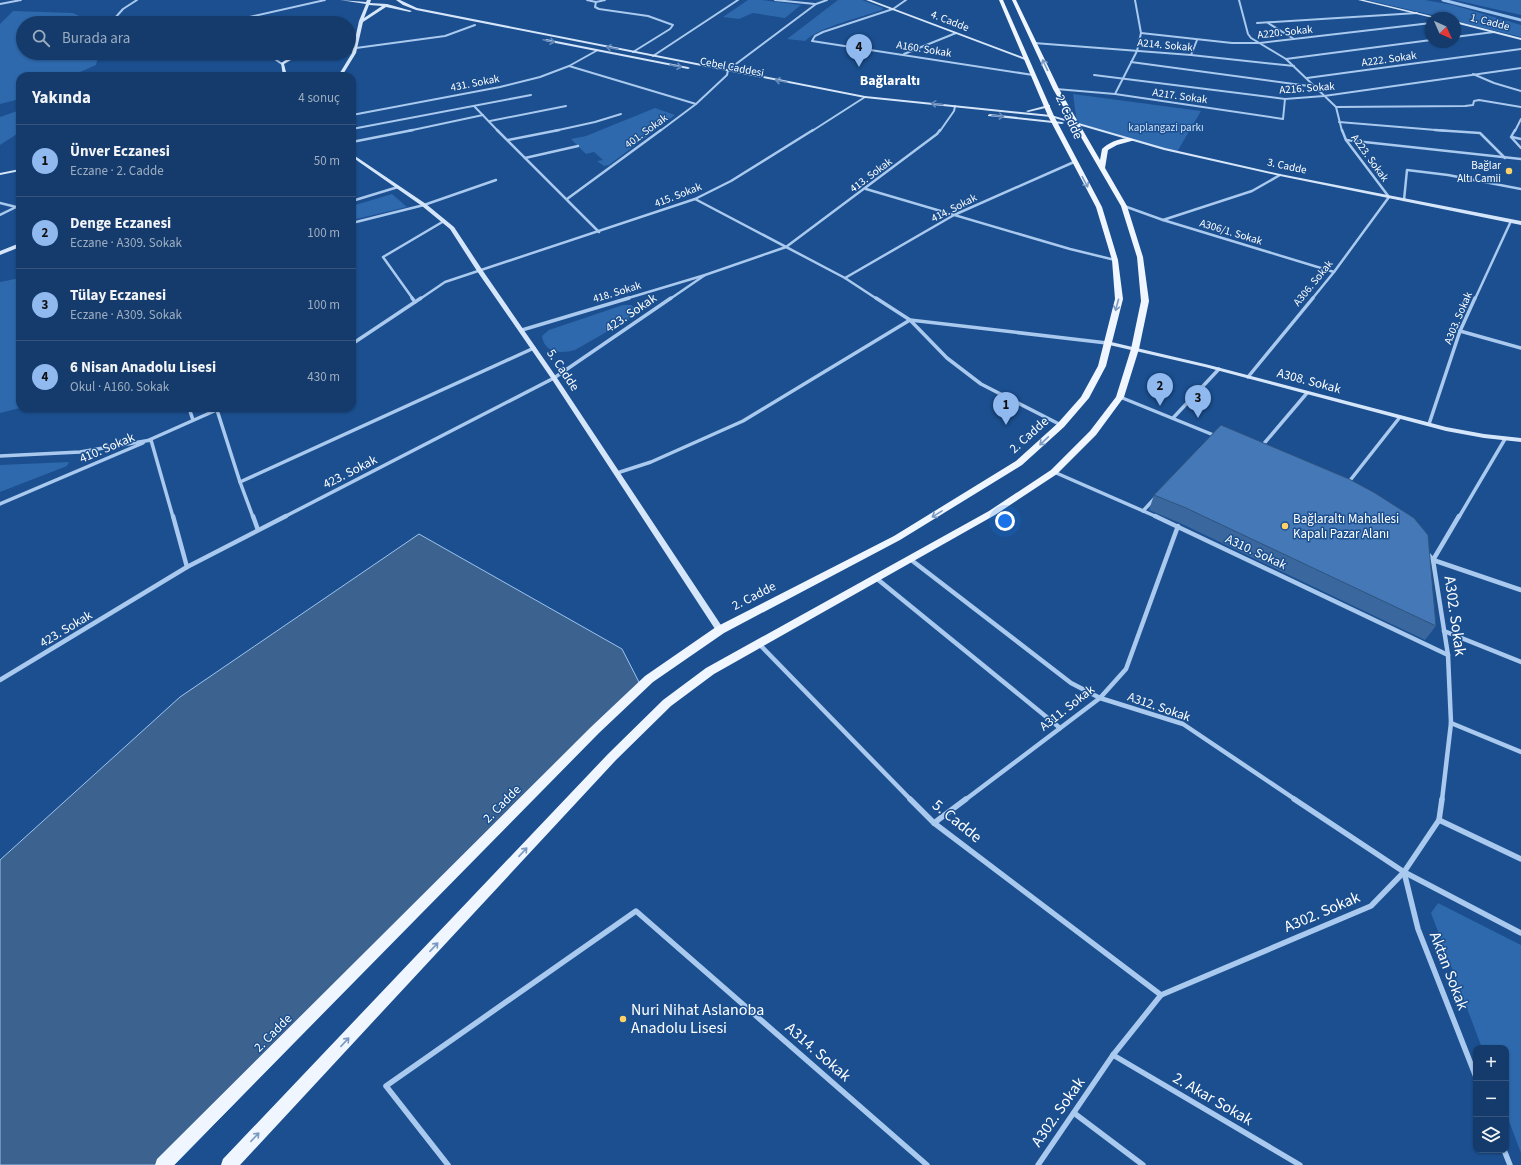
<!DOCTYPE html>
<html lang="tr">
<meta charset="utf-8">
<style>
:root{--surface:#143b6b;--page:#1d4271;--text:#f1f3f6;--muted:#9dadc1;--line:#33557e;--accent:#90b9f0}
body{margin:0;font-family:"Source Sans 3",sans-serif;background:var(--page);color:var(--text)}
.controls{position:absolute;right:12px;bottom:12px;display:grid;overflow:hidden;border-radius:8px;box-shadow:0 1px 3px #0004}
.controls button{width:36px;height:36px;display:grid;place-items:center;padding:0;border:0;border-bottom:1px solid var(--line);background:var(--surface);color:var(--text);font:20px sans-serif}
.compass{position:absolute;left:1425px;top:12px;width:36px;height:36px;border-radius:50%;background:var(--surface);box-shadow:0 1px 3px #0004;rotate:135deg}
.you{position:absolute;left:1005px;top:521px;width:14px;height:14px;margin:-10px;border:3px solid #fff;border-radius:50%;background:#1a73e8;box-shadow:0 0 0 6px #1a73e833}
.badge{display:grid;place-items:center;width:26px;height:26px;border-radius:50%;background:var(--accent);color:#111;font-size:13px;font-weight:700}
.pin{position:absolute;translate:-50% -33px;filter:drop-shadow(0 1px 2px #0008)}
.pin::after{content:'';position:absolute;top:21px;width:14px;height:12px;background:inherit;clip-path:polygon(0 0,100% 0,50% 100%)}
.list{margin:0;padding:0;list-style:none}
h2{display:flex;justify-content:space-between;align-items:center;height:52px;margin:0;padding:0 16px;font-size:17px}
h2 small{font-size:13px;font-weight:400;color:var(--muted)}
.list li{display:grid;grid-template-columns:26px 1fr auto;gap:12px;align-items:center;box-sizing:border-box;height:72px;padding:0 16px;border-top:1px solid var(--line)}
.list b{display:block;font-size:15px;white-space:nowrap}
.list p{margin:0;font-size:13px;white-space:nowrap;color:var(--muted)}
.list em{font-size:13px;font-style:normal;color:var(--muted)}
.icon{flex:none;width:22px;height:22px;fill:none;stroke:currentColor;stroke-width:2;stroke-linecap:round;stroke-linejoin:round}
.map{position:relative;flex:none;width:1521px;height:1165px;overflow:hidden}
.search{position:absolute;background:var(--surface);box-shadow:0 1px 3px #0004;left:16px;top:16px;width:340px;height:44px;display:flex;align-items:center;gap:10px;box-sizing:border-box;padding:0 14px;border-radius:22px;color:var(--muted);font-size:15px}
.panel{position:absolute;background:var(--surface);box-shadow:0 1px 3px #0004;left:16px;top:72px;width:340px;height:340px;border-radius:12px}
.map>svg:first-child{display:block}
</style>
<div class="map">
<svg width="1521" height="1165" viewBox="0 0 1521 1165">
<rect width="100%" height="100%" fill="#1b4f8f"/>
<!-- green -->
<g fill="#2e69ad">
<path d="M748,0H762L801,5L785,18L753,13L739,19L723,17Z"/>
<path d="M838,0H862L883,8L882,10C862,17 819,27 805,41L787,39Z"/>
<path d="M1367,0H1425L1453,5L1521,25V37L1455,21V18H1445Z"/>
<path d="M1455,0H1521V15Z"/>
<path d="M13,11L73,13L94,23H23V53H99L96,65L71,76H20V99L0,104V24Z"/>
<path d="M1073,94L1201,111L1177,152L1077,124Z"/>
<path d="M655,108L675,115L609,165L604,166L597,161L603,160L594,152L586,154L571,139L586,136Z"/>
<path d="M20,110V132L0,145V117Z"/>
<path d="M392,194L407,207L352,220V206Z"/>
<path d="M20,278V408L0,413V282Z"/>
<path d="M623,305H631L639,311L638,314L575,350C561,354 544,353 542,336L549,330Z"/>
<path d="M69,462L67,466L0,492V465Z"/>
<path d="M1438,903L1521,945V1153L1506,1113V1048H1482L1431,913Z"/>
</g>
<!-- water -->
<path fill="#3c6290" stroke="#9cc4f0" d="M419,534L622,649L641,686L174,1165H0V860L180,697Z"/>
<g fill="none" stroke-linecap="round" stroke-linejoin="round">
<!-- stream -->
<path stroke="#9cc4f0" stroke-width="3" d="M1443,0L1521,20"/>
<!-- minor-far4 -->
<g stroke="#a9c9ee" stroke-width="2">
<path d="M587,0L596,2L605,0"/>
<path d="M775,0L815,4"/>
<path d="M906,0L893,9L823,32L815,36L812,41L1033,75"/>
<path d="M1239,0L1248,34L1251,38L1286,59L1336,107L1342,131"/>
<path d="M596,2L595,7L599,9L648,16L673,25L670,29L633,52"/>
<path d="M0,4L21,0"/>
<path d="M116,23L115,18L123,9L137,0"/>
<path d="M223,23L325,0"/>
<path d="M1257,23L1417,13"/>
<path d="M1268,23L1294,39"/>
<path d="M1141,33L1232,43H1260L1431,23"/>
<path d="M1455,37L1494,32"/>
<path d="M1034,43L1191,55L1294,66"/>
<path d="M356,48L445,36L475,25"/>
<path d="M266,53L282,64"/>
<path d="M904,54L956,33"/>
<path d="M1191,55L1197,40"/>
<path d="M653,56L738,0"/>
<path d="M1286,59L1431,40"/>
<path d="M1131,62L1316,87"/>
<path d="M569,66L696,104"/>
<path d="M1473,74L1494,83L1521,91"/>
<path d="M1094,75L1285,99L1324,96L1521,68"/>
<path d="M1307,78L1521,49"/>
<path d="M1056,89L1115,94L1283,119L1285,99"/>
<path d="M1115,94L1137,51L1141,33L1135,0"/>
<path d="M474,106L498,131"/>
<path d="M1336,107L1465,106L1473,105L1474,101L1479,100L1521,107"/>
<path d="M352,115L500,87L540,77L569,66L596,51"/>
<path d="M490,121L566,106"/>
<path d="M1339,122L1448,131"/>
<path d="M352,129L531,95"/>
<path d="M408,131L483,115"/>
<path d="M554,131L595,122L621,114"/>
<path d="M660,131L696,104L727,75L728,70L816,4L827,0"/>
<path d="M812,131L865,97"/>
<path d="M940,131L954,111L955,106"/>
<path d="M1515,131L1521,119"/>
</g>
<!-- minor-far3 -->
<g stroke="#a9c9ee" stroke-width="2.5">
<path d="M497,130L599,232"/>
<path d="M1435,130L1480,133L1505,158"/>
<path d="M1515,130L1511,137L1521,148"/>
<path d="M1512,137L1521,139"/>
<path d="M508,140L559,130"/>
<path d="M1346,140L1521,159"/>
<path d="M352,142L413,130"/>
<path d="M525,158L578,146"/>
<path d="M866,189L1070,249L1115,260"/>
<path d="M567,199L661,130"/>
<path d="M695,199L845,278L877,299"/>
<path d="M1404,200L1407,170L1448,175L1521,189"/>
<path d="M352,201L398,187"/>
<path d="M0,203L20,208"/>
<path d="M1124,206L1163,220L1334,272"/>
<path d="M0,215L16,207"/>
<path d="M1163,220L1252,191L1280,175"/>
<path d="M352,223L424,205L496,180"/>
<path d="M845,278L954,215L1074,162"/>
<path d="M413,299L383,257L444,221"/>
<path d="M420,299L445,282L695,199L731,181L813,130"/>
<path d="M625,299L705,275L786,247L937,134L940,130"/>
<path d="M670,299L705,275"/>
<path d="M1312,299L1334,272L1389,197L1346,140L1342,130"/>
<path d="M1475,299L1511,221"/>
</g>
<!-- minor-far2 -->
<g stroke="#a9c9ee" stroke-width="3.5">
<path d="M412,298L415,302"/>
<path d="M876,298L910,320L947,358L981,384L1061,425"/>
<path d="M522,330L629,298"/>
<path d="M1460,331L1521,348"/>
<path d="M352,344L421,298"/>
<path d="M1248,377L1313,298"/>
<path d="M1120,397L1216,436"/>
<path d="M189,408L193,420"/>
<path d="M217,410L240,482L253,517"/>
<path d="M1173,418L1219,369"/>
<path d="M1429,424L1460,331L1475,298"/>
<path d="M149,440L221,408"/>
<path d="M1261,447L1307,393"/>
<path d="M0,456L80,452L151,440L173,517"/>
<path d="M1054,472L1157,517"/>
<path d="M617,473L651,462L743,421L910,320L1107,343"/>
<path d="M240,482L534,348"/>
<path d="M1348,483L1400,417"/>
<path d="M0,504L143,443"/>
<path d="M1143,511L1155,498"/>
<path d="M284,517L554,378L671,298"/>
<path d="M1459,517L1505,439"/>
</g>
<!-- minor-far1 -->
<g stroke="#a9c9ee" stroke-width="4.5">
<path d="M173,516L187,567"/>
<path d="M253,516L258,530"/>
<path d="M1155,516L1448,655"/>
<path d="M1427,553L1433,560L1521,590"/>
<path d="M910,559L1071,683L1100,698L1183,724L1296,800"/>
<path d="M876,578L1060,728"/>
<path d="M1444,631L1521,662"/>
<path d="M759,644L911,800"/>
<path d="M0,680L187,567L286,516"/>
<path d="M1451,723L1521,752"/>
<path d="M965,800L1100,698L1126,669L1178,526"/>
<path d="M1442,800L1451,723L1448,655L1433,560L1459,516"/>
</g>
<!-- minor -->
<g stroke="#a9c9ee" stroke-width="5.5">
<path d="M910,799L934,823L1161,995"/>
<path d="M1294,799L1404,872L1521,933"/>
<path d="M1439,820L1521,859"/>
<path d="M934,823L966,799"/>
<path d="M1404,872L1418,929L1476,1077"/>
<path d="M1113,1055L1300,1165"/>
<path d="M1074,1113L1143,1165"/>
<path d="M1504,1150L1510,1165"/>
<path d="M448,1165L386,1086L636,911L927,1165"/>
<path d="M1038,1165L1113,1055L1161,995L1371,906L1404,872L1439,820L1442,799"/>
</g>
<!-- secondary -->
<g fill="#d6e6fa" fill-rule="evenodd">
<path d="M340,0L366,2L367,0H371L370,3L387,4L412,11L410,12L386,7L363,22L356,53L342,76H338L352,53L359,21L366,4ZM369,5L382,6L364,18Z"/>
<path d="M396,0H400L417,8L865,96L1051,115L1165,148L1280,174L1521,221V225L1280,176L1164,150L1051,117L865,98L416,10L403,5Z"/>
<path d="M866,0H871L1028,59L1025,60Z"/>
<path d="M1358,0H1364L1440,18H1433Z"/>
<path d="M1455,21L1521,38V40L1455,23Z"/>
<path d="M546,39L688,67L690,68L688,69L545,41Z"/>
<path d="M305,53H311L291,60L284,64L287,76H283L281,63L289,58Z"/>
<path d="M1048,105H1050V107L1028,112L1026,111Z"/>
<path d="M990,114L1062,122L1064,123L1062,124L988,116V115Z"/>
<path d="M352,154L426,204L454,227L483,271L557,378L723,628L724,630L723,632H717L551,378L477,271L450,229L422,206L352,157Z"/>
<path d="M20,169V171L0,175V173Z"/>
<path d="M20,243V247L0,255V251Z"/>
<path d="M1107,341L1209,365L1446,427L1484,434L1521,438V442L1484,438L1446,431L1205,367L1105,344L1104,343Z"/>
</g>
<!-- primary -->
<g fill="#f0f6ff" fill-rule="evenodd">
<path d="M999,0H1003L1054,116L1102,207L1118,260L1123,299L1106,366L1089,398L1064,427L1022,465L900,540L724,633L653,682L599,733L174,1165H155L157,1159L591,727L645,676L716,627L894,536L1016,461L1058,423L1081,397L1098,366L1115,299L1112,260L1096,207L1048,116Z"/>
<path d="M1012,0H1016L1059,89L1100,160L1102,149C1109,142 1126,135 1135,140L1117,145L1108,150L1105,168L1127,206L1143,257L1149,301L1139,349L1124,397L1096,435L1057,474L995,515L714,674L671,706L616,760L240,1165H221L223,1159L608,754L663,700L706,668L989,511L1051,470L1090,431L1116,397L1131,349L1141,301L1137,257L1121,206L1053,89Z"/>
</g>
</g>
<!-- wall -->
<path fill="#3a679d" d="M1221,425L1436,626L1425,640L1180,523L1149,510L1154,495Z"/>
<!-- building -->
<path fill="#4478b7" stroke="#305480" d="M1221,425L1349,479L1375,493L1414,518L1428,535L1436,626L1186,508L1154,495Z"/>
<!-- one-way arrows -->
<defs><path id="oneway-shaft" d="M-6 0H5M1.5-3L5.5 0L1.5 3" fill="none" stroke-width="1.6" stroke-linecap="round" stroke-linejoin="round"/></defs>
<g stroke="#668bba">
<use href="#oneway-shaft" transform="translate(549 41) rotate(12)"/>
<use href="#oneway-shaft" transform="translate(612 48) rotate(-169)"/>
<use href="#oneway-shaft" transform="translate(676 66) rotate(11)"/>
<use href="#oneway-shaft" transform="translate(781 81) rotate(-168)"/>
<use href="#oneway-shaft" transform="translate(937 104) rotate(-174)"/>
<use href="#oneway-shaft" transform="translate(998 116) rotate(6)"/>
</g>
<g stroke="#7b9ac1">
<use href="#oneway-shaft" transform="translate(1045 65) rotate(-116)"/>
<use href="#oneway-shaft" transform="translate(1085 182) rotate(62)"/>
<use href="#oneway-shaft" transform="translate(1117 305) rotate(105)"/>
<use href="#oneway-shaft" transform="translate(1044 441) rotate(137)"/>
<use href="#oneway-shaft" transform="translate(937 514) rotate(149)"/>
<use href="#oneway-shaft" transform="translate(523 852) rotate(-47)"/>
<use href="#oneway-shaft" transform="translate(434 947) rotate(-47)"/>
<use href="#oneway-shaft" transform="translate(345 1042) rotate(-47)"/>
<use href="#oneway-shaft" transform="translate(255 1137) rotate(-47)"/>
</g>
<!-- markers -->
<g fill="#ffd166" stroke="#1b4f8f" stroke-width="1.5">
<circle cx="1509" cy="171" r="4"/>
<circle cx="1285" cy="526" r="4"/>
<circle cx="623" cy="1019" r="4"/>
</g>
<g text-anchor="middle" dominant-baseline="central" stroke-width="3" stroke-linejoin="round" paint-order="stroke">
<!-- far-street labels -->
<g font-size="11" fill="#fff" stroke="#1b4f8f">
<text transform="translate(950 21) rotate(21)">4. Cadde</text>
<text transform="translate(1490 22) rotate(14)">1. Cadde</text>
<text transform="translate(1285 32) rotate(-6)">A220. Sokak</text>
<text transform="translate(1165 45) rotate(5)">A214. Sokak</text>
<text transform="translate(924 49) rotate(9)">A160. Sokak</text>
<text transform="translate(1389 59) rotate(-8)">A222. Sokak</text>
<text transform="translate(732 67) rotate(11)">Cebel Caddesi</text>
<text transform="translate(475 83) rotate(-11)">431. Sokak</text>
<text transform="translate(1307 88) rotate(-4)">A216. Sokak</text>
<text transform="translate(1180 96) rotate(8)">A217. Sokak</text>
<text transform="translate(646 131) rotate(-36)">401. Sokak</text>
<text transform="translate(1370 158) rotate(54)">A223. Sokak</text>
<text transform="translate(1287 166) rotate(12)">3. Cadde</text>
<text transform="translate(871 175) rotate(-37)">413. Sokak</text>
<text transform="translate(678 195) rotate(-21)">415. Sokak</text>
<text transform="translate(954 208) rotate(-27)">414. Sokak</text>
<text transform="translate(1231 232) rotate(17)">A306/1. Sokak</text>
<text transform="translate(1313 283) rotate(-51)">A306. Sokak</text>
<text transform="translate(617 292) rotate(-17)">418. Sokak</text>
<text transform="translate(1458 318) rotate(-67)">A303. Sokak</text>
</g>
<!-- far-park labels -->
<g font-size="11" fill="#cfe3fa" stroke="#1b4f8f">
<text x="1166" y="127">kaplangazi parkı</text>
</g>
<!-- far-poi labels -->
<g font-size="11" fill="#fff" stroke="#1b4f8f" text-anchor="end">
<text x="1501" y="165">Bağlar<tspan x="1501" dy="13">Altı Camii</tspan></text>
</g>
<!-- street labels -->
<g font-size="13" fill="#fff" stroke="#1b4f8f">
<text transform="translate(1069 117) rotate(65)">2. Cadde</text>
<text transform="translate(631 313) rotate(-34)">423. Sokak</text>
<text transform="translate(563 370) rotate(56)">5. Cadde</text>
<text transform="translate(1309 381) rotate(15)">A308. Sokak</text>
<text transform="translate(1029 435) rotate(-42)">2. Cadde</text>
<text transform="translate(107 448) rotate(-23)">410. Sokak</text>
<text transform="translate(350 472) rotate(-27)">423. Sokak</text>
<text transform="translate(1256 552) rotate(25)">A310. Sokak</text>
<text transform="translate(754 596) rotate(-27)">2. Cadde</text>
<text transform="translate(66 629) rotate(-31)">423. Sokak</text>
<text transform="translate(1159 707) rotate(19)">A312. Sokak</text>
<text transform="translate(1067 708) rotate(-38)">A311. Sokak</text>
<text transform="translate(502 804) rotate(-45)">2. Cadde</text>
<text transform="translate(273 1033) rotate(-45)">2. Cadde</text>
</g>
<!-- poi labels -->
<g font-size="13" fill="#fff" stroke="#1b4f8f" text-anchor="start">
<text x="1293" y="519">Bağlaraltı Mahallesi<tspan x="1293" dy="15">Kapalı Pazar Alanı</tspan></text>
</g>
<!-- far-district labels -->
<g font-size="14" font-weight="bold" fill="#fff" stroke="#1b4f8f">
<text x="890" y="81">Bağlaraltı</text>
</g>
<!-- near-street labels -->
<g font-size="16" fill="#fff" stroke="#1b4f8f">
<text transform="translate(1455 616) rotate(82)">A302. Sokak</text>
<text transform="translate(957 821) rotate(39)">5. Cadde</text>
<text transform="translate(1322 912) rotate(-23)">A302. Sokak</text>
<text transform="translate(1449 971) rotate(69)">Aktan Sokak</text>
<text transform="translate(818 1052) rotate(41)">A314. Sokak</text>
<text transform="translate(1213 1099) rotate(30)">2. Akar Sokak</text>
<text transform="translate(1058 1112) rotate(-55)">A302. Sokak</text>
</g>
<!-- near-poi labels -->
<g font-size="16" fill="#fff" stroke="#1b4f8f" text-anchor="start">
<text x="631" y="1010">Nuri Nihat Aslanoba<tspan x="631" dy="18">Anadolu Lisesi</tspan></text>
</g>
</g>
</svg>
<div class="controls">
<button>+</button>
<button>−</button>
<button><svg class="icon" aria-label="layers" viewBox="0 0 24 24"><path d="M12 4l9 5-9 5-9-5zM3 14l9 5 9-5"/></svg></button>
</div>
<svg class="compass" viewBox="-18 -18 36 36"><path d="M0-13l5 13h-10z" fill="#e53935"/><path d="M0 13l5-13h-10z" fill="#9dadc1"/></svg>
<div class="you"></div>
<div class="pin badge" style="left:1006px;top:425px">1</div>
<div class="pin badge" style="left:1160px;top:406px">2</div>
<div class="pin badge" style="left:1198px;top:418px">3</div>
<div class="pin badge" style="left:859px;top:67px">4</div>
<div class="search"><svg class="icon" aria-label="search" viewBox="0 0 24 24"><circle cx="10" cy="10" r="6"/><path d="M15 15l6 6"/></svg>Burada ara</div>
<section class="panel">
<h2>Yakında<small>4 sonuç</small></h2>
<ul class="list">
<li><span class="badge">1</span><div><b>Ünver Eczanesi</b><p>Eczane · 2. Cadde</p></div><em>50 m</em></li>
<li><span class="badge">2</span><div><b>Denge Eczanesi</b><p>Eczane · A309. Sokak</p></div><em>100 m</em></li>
<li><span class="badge">3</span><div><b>Tülay Eczanesi</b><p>Eczane · A309. Sokak</p></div><em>100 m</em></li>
<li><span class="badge">4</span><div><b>6 Nisan Anadolu Lisesi</b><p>Okul · A160. Sokak</p></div><em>430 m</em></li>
</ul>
</section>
</div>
